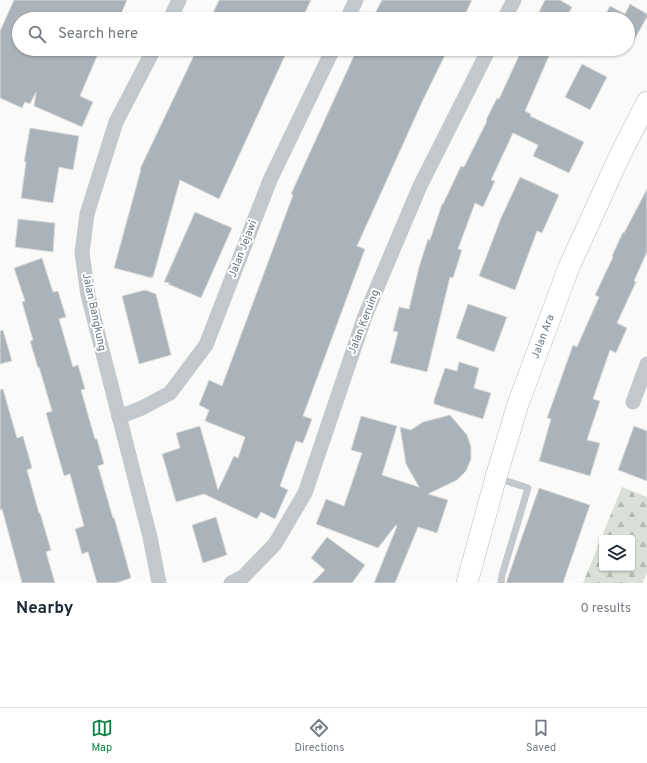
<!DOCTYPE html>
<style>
:root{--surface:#fff;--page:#f2f2f3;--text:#1f2937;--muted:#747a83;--line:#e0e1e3;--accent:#0b8043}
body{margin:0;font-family:Overpass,sans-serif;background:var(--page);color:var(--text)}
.controls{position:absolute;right:12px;bottom:12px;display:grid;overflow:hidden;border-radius:4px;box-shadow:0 1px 3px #0004}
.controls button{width:36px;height:36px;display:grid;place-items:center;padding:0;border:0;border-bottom:1px solid var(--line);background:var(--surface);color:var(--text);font:20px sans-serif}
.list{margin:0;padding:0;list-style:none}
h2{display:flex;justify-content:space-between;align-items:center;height:52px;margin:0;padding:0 16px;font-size:17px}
h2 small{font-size:13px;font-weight:400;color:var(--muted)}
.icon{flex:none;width:22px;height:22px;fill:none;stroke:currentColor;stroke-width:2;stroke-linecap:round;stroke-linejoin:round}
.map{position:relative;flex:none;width:647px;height:583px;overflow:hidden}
.search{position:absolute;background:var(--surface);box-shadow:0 1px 3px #0004;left:12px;right:12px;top:12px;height:44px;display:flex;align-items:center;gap:10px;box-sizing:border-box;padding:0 14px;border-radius:22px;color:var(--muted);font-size:15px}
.sheet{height:124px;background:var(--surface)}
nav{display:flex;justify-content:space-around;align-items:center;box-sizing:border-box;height:56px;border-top:1px solid var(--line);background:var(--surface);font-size:11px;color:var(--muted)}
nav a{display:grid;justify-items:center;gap:2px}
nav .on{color:var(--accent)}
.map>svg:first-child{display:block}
</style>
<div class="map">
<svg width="647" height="583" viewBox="0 0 647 583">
<defs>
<pattern id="forest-firs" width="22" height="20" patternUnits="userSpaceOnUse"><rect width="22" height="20" fill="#dadfd7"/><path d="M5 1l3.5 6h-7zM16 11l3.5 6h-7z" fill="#b4b9b4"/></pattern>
</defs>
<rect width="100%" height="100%" fill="#fafaf8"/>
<!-- forest -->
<path fill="url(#forest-firs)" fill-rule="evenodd" d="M622,487L647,497V573L642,583H583ZM602,538H632V568H602Z"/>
<!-- building -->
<g fill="#aab3b9" stroke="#dcdcda">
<path d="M14,0H127L119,19H19V49H100L80,96L93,102L82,127L34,106L36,92L30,104L25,102L22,108L0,98V31Z"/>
<path d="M219,0H311L302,19H210Z"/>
<path d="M382,0H472L463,19H372Z"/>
<path d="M545,0H560L572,7L566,19H543L537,16Z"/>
<path d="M630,4L647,14V17L628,51V19H603L610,6L625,14Z"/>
<path d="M197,49H288L219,199L180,180L153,277L151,276L152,278L114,268L141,169H140Z"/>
<path d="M357,49H448L423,100L357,246L365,249L303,416L312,419L303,443L296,441L280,486L288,490L275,519L261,512L257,519L204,494L176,502L162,454L180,448L176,433L200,426L218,490L234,456L238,458L245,437L205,421L209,410L199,405L209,380L222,386L293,195L291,194Z"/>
<path d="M522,49H552L525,111L531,114L530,116L584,142L569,173L533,156L538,145L513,133L491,180L495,181L483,207L475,203L458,249L462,250L453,278L450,277L427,372L390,363L398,332L393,331L399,307L409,309L419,267L428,239L430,240L442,204H443L461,166L464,167L487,121L486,120L497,98L499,99Z"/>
<path d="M582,64L607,77L590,110L565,97Z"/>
<path d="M30,128L79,136L73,170L59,167L53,203L21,198L26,162H24Z"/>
<path d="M520,177L559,195L542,233L537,231L515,290L479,276L501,218Z"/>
<path d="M647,189V252L634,281L636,282L617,323L627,328L616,353L610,350L593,399L600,401L587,440L600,443L590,476L539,461L551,419L547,418L573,345L577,347L599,297L595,295L613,257L612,256L623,232L624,233Z"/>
<path d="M195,212L232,228L201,298L168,284L170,283L164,282Z"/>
<path d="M18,219L55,223L53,252L15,247Z"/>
<path d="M42,258L53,292L58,291L66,317L59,319L73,367L78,365L85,389L81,390L95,439H97L104,464L98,466L113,518L114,517L131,578L116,583H97L88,552L82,554L75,529L84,526L70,474L64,476L46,413L52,411L39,367L38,368L30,341L33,340L22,302L25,301L14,268Z"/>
<path d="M145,290L156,294L171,355L139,364L122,296Z"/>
<path d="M468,304L507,317L494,352L456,338Z"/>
<path d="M3,330L12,361L0,364V331Z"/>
<path d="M459,362L479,368L474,388L491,393L483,419L434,404V400L445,368L457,371Z"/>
<path d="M3,389L17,438L23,436L32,468L27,470L39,513H40L51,550L46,552L55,583H22L2,509L0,510V390Z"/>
<path d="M450,415L467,435L471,447V459L466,471L457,480L428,494L448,500L437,533L418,527L395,583H374L397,526L396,525L378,548L316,524L326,499L344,506L362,453L351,450L361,416L397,426L382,475L419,487L406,464L400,427L411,430L423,422Z"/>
<path d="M634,426L647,431V481L618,470Z"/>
<path d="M539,488L590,505L563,583H506Z"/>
<path d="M216,517L227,555L203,563L192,525Z"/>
<path d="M327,537L365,565L352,583H312L325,570L311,558Z"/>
</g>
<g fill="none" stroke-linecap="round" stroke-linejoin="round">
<!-- secondary casing -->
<g stroke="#b3babf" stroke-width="22">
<g id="secondary">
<path id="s1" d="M467,583L496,477L518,404L569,267L621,153L647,102"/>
</g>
</g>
<!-- lane -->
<path stroke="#c3c8cc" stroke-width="7" d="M497,478L528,488L502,575L501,583"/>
<!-- street -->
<g stroke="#c3c8cc" stroke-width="15">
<path d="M170,19L179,0"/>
<path d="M347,19L356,0"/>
<path d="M504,19L514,0"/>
<path d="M154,49L116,122L87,214L82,253L88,295L150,537L159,583"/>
<path d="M633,402L647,364"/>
<path d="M119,417L142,408L170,393L206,345L270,180L333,49"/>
<path d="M231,583L244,576L275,544L305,493L365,316L420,186L489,49"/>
</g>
<!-- secondary -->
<use href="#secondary" stroke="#fff" stroke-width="21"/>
</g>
<g text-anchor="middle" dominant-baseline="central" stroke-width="4" stroke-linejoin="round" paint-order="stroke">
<!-- street labels -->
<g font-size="11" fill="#657683" stroke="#fff">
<text transform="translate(243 249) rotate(-69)">Jalan Jejawi</text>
<text transform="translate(94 312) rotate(78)">Jalan Bangkung</text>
<text transform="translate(364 322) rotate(-69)">Jalan Keruing</text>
<text stroke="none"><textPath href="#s1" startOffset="258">Jalan Ara</textPath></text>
</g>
</g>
</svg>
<div class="controls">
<button><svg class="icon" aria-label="layers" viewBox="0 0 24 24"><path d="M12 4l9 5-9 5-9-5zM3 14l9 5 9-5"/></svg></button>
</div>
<div class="search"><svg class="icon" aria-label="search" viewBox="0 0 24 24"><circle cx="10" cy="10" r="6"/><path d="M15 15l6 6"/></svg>Search here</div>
</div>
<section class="sheet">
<h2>Nearby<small>0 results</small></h2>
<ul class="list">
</ul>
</section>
<nav>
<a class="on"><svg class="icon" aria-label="map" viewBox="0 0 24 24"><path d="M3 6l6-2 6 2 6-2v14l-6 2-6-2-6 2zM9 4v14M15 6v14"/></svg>Map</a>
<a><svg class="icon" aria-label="directions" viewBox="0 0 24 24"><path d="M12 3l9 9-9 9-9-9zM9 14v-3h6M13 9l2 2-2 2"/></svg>Directions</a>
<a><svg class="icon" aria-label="saved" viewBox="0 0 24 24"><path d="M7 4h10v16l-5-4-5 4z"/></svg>Saved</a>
</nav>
